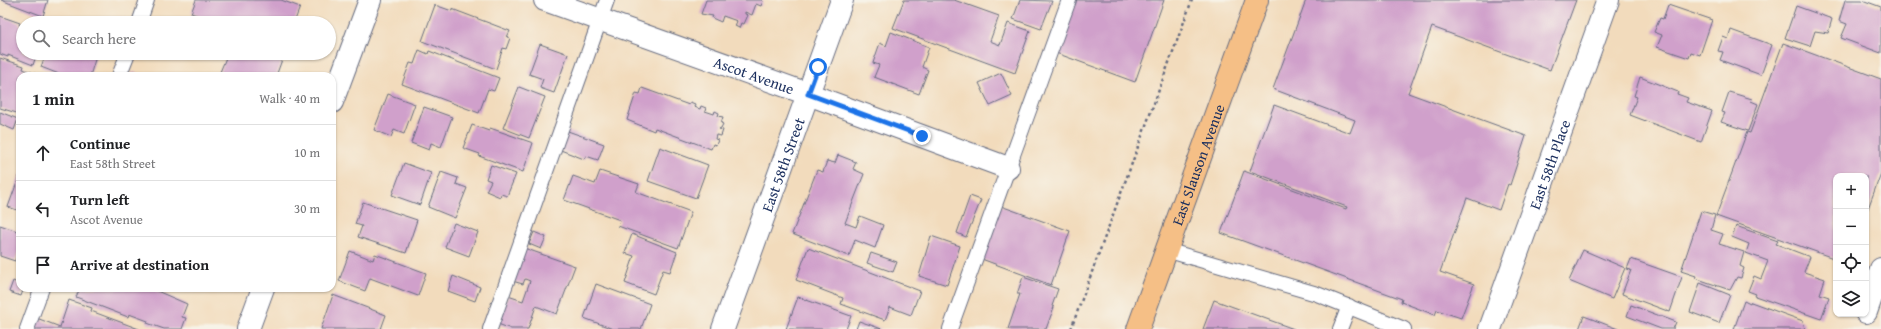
<!DOCTYPE html>
<meta charset="utf-8">
<style>
:root{--surface:#fff;--page:#f2f2f2;--text:#202124;--muted:#757577;--line:#e0e0e0}
body{margin:0;font-family:"Gentium Book Plus",serif;background:var(--page);color:var(--text)}
.controls{position:absolute;right:12px;bottom:12px;display:grid;overflow:hidden;border-radius:8px;box-shadow:0 1px 3px #0004}
.controls button{width:36px;height:36px;display:grid;place-items:center;padding:0;border:0;border-bottom:1px solid var(--line);background:var(--surface);color:var(--text);font:20px sans-serif}
.stop{position:absolute;width:12px;height:12px;margin:-9px;border:3px solid #1a73e8;border-radius:50%;background:#fff}
.stop.end{background:#1a73e8;border-color:#fff;box-shadow:0 1px 4px #0008}
.list{margin:0;padding:0;list-style:none}
h2{display:flex;justify-content:space-between;align-items:center;height:52px;margin:0;padding:0 16px;font-size:17px}
h2 small{font-size:13px;font-weight:400;color:var(--muted)}
.list li{display:grid;grid-template-columns:26px 1fr auto;gap:12px;align-items:center;box-sizing:border-box;height:56px;padding:0 16px;border-top:1px solid var(--line)}
.list b{display:block;font-size:15px;white-space:nowrap}
.list p{margin:0;font-size:13px;white-space:nowrap;color:var(--muted)}
.list em{font-size:13px;font-style:normal;color:var(--muted)}
.icon{flex:none;width:22px;height:22px;fill:none;stroke:currentColor;stroke-width:2;stroke-linecap:round;stroke-linejoin:round}
.map{position:relative;flex:none;width:1881px;height:329px;overflow:hidden}
.search{position:absolute;background:var(--surface);box-shadow:0 1px 3px #0004;left:16px;top:16px;width:320px;height:44px;display:flex;align-items:center;gap:10px;box-sizing:border-box;padding:0 14px;border-radius:22px;color:var(--muted);font-size:15px}
.panel{position:absolute;background:var(--surface);box-shadow:0 1px 3px #0004;left:16px;top:72px;width:320px;height:220px;border-radius:12px}
.map>svg:first-child{display:block}
</style>
<div class="map">
<svg width="1881" height="329" viewBox="0 0 1881 329">
<rect width="100%" height="100%" fill="#f7f3e8"/>
<filter id="ink" filterUnits="userSpaceOnUse"><feTurbulence type="fractalNoise" baseFrequency=".025" numOctaves="2"/><feDisplacementMap in="SourceGraphic" scale="8" xChannelSelector="R" yChannelSelector="G"/><feConvolveMatrix kernelMatrix="1 2 1 2 8 2 1 2 1" color-interpolation-filters="sRGB"/></filter>
<filter id="wash" filterUnits="userSpaceOnUse"><feTurbulence type="fractalNoise" baseFrequency=".012" numOctaves="4" result="noise"/><feDisplacementMap in="SourceGraphic" scale="16" xChannelSelector="R" yChannelSelector="G"/><feGaussianBlur stdDeviation="0.9" result="paint"/><feColorMatrix in="noise" values="0 0 0 0 0 0 0 0 0 0 0 0 0 0 0 0 0 1.4 0 .05"/><feComposite in="paint" operator="in"/></filter>
<g filter="url(#wash)">
<rect width="100%" height="100%" fill="#f2dbbc"/>
<g id="blocks">
<!-- building -->
<g fill="#d0a0cb">
<path d="M1,0H48L43,16Z"/>
<path d="M196,0H281L300,7L294,23H247L236,19L235,23H218L191,13Z"/>
<path d="M706,0H761L763,1L761,6L756,4L752,15L745,12V14L748,15L744,24L741,23L739,28L735,26L737,21L723,16L721,22L712,18L713,16L701,14Z"/>
<path d="M904,0H954L999,16L990,41L1000,45L1008,23L1030,31L1015,73L893,28Z"/>
<path d="M1020,0L1052,1L1041,29L1013,19Z"/>
<path d="M1075,0H1164L1135,82L1056,53Z"/>
<path d="M1306,0H1576L1550,70L1432,27L1408,93L1526,136L1510,185L1508,184L1499,210L1467,198L1440,272L1474,284L1461,318L1437,310L1435,315L1401,302L1402,299L1221,233L1244,171L1346,209L1347,207L1250,171L1274,105L1350,133L1355,120L1273,89Z"/>
<path d="M1845,0H1862L1881,7V53L1841,38L1847,24L1839,21Z"/>
<path d="M435,5L452,11V9L510,31L507,37L510,38L506,49L503,48L496,69L422,41Z"/>
<path d="M1668,5L1712,20L1700,55L1691,52L1689,58L1657,47L1662,35L1654,32L1660,18L1663,19Z"/>
<path d="M1796,6L1832,19L1828,33L1815,31L1810,46L1785,38Z"/>
<path d="M0,16L20,23L19,25L23,27V53H37L33,65L8,55V57L0,54Z"/>
<path d="M1731,30L1772,45L1761,75L1720,60L1723,52L1718,51L1723,37L1728,39Z"/>
<path d="M891,32L929,47L922,67L928,70L919,94L874,77L879,65L873,63L880,43L886,46Z"/>
<path d="M1783,43L1881,79V173L1866,214V176H1836V259L1716,216L1747,132L1750,133Z"/>
<path d="M540,44L568,54L554,93L540,88L543,79L529,74Z"/>
<path d="M419,50L428,54L429,51L499,78L494,91L488,89L479,113L402,84L410,63L414,64Z"/>
<path d="M46,53H97L90,76H64L41,67Z"/>
<path d="M228,53H273L283,57L276,76H230L220,72Z"/>
<path d="M0,58L24,66L23,69L42,76H20V114L0,108Z"/>
<path d="M133,72L145,76H132Z"/>
<path d="M1001,73L1012,96L990,106L979,83Z"/>
<path d="M1640,77L1678,92L1677,94L1688,98L1686,102L1712,111L1701,142L1630,115L1637,97L1634,96Z"/>
<path d="M519,87L545,97L529,138L503,128Z"/>
<path d="M642,88L689,105L690,102L695,104L694,107L700,109L701,106L706,108L705,111L714,114L715,111L719,113L718,116L723,117L721,123L723,124L721,128L719,129L723,130L721,136L716,135L715,139L718,140L716,145L713,144L711,149L655,128L654,131L627,120L636,93L640,94Z"/>
<path d="M1729,92L1752,99L1751,101L1758,104L1748,131L1721,122L1725,113L1722,112Z"/>
<path d="M388,94L415,104L404,134L394,130L391,137L374,130Z"/>
<path d="M424,107L452,117L441,147L431,143L429,150L411,143Z"/>
<path d="M0,112L18,119L14,130L0,124Z"/>
<path d="M472,125L489,131L490,128L533,143L523,172L479,156L480,154L463,148Z"/>
<path d="M565,130L604,144L598,160L586,156L584,159L558,149Z"/>
<path d="M660,147L708,165L696,198L648,181Z"/>
<path d="M838,155L856,162L853,169L864,174L845,223L856,227L860,216L883,225L875,248L855,240L849,256L792,234L817,170L823,172L827,161L835,163Z"/>
<path d="M404,163L431,173L420,205L392,195Z"/>
<path d="M491,165L516,174L507,196L501,194L500,197L486,191L491,181L486,179Z"/>
<path d="M600,171L639,184L636,192L691,212L678,248L618,226L620,220L564,200L573,176L595,184Z"/>
<path d="M441,172L458,178L456,184L467,188L455,218L428,207Z"/>
<path d="M20,174V211L8,207Z"/>
<path d="M970,196L981,200L966,237L957,233Z"/>
<path d="M363,202L417,220L406,253L358,237L362,226L355,224Z"/>
<path d="M998,205L1070,231L1051,285L979,258Z"/>
<path d="M1701,211L1715,215L1711,230L1723,234L1719,244L1744,252L1740,266L1744,268L1741,278L1737,277L1730,290L1695,278L1696,276L1681,271Z"/>
<path d="M454,223L478,232L469,256L445,247Z"/>
<path d="M0,225L20,232V247L15,261L0,256Z"/>
<path d="M1736,226L1778,241L1776,244L1810,257L1804,272L1825,279L1820,294L1829,297L1821,319L1755,296L1756,294L1748,291L1754,276L1761,279L1768,261L1746,253L1749,244L1732,237Z"/>
<path d="M534,232L546,237L541,249L529,244Z"/>
<path d="M632,234L677,252L670,272L663,270L654,294L625,283L634,256L625,253Z"/>
<path d="M931,236L960,246L947,285L919,276Z"/>
<path d="M524,248L575,266L557,314L536,306L528,329H511L498,324L508,296L523,301L530,281L525,279L523,284L512,281Z"/>
<path d="M808,248L920,291L911,315L890,307L885,320L841,304L843,298L796,280Z"/>
<path d="M1583,250L1625,268L1612,299L1569,281Z"/>
<path d="M350,251L373,260L375,254L426,273L418,296L370,278L365,291L339,281Z"/>
<path d="M871,253L897,262L893,272L867,263Z"/>
<path d="M1631,259L1682,277L1670,312L1622,294L1631,270L1627,269Z"/>
<path d="M453,276L480,287L475,301L448,291Z"/>
<path d="M1023,277L1058,289L1052,306L1054,307L1046,329H1008L1020,294H1017Z"/>
<path d="M13,281L20,284V288H24L21,296L9,292Z"/>
<path d="M1700,283L1730,295L1719,323L1690,312Z"/>
<path d="M596,284L650,304L641,329H613L584,318Z"/>
<path d="M80,288H112L116,290V288H150L187,304L182,317L186,318L182,329H164L147,323L148,321L129,314L128,317L76,297Z"/>
<path d="M333,295L386,315L381,329H321Z"/>
<path d="M798,297L851,316L846,329H786Z"/>
<path d="M69,300L92,308L91,311L139,329H30L34,317L60,327Z"/>
<path d="M1214,300L1294,329H1203Z"/>
<path d="M1744,301L1750,304L1751,302L1803,321L1805,329H1734Z"/>
<path d="M1631,305L1676,322L1673,329H1661L1627,316Z"/>
<path d="M1584,316L1618,329H1579Z"/>
<path d="M859,321L882,329H856Z"/>
</g>
</g>
</g>
<g filter="url(#ink)">
<use href="#blocks" fill-opacity="0" stroke="#666b7f" stroke-width="1"/>
<g fill="none" stroke-linecap="round" stroke-linejoin="round">
<!-- lane casing -->
<g stroke="#666b7f" stroke-width="16">
<g id="lane">
<path d="M139,23L147,0"/>
<path d="M119,76L128,53"/>
<path d="M1166,250L1317,294L1404,329"/>
<path d="M27,329L42,288"/>
<path d="M490,329L607,0"/>
<path d="M950,329L1069,0"/>
<path d="M1340,329L1349,306"/>
</g>
</g>
<!-- street casing -->
<g stroke="#666b7f" stroke-width="24">
<g id="street">
<path id="s1" d="M545,0L808,94L1008,168"/>
<path d="M332,102L370,0"/>
<path d="M1866,312L1881,269"/>
<path d="M248,329L263,288"/>
<path id="s2" d="M723,329L842,0"/>
<path id="s3" d="M1490,329L1608,0"/>
</g>
</g>
<!-- primary casing -->
<g stroke="#666b7f" stroke-width="24">
<g id="primary">
<path id="s4" d="M1138,329L1257,0"/>
</g>
</g>
<!-- path -->
<path stroke="#666b7f" stroke-width="2.5" stroke-dasharray="3 3" stroke-linecap="butt" d="M1071,329L1192,0"/>
<!-- lane -->
<use href="#lane" stroke="#fff" stroke-width="14"/>
<!-- street -->
<use href="#street" stroke="#fff" stroke-width="22"/>
<!-- primary -->
<use href="#primary" stroke="#f5bf86" stroke-width="22"/>
</g>
</g>
<g fill="none" stroke-linecap="round" stroke-linejoin="round" filter="url(#ink)">
<!-- route -->
<path stroke="#1a73e8" stroke-width="5" d="M818,67L808,94L922,136"/>
</g>
<g text-anchor="middle" dominant-baseline="central" stroke-width="3" stroke-linejoin="round" paint-order="stroke">
<!-- street labels -->
<g font-size="15" fill="#1b2f5e" stroke="#f7f3e8">
<text stroke="none"><textPath href="#s1" startOffset="222">Ascot Avenue</textPath></text>
<text stroke="none"><textPath href="#s2" startOffset="175">East 58th Street</textPath></text>
<text stroke="none"><textPath href="#s3" startOffset="175">East 58th Place</textPath></text>
<text stroke="none"><textPath href="#s4" startOffset="175">East Slauson Avenue</textPath></text>
</g>
</g>
</svg>
<div class="controls">
<button>+</button>
<button>−</button>
<button><svg class="icon" aria-label="locate" viewBox="0 0 24 24"><circle cx="12" cy="12" r="6"/><path d="M12 2v4M12 18v4M2 12h4M18 12h4"/></svg></button>
<button><svg class="icon" aria-label="layers" viewBox="0 0 24 24"><path d="M12 4l9 5-9 5-9-5zM3 14l9 5 9-5"/></svg></button>
</div>
<div class="stop" style="left:818px;top:67px"></div>
<div class="stop end" style="left:922px;top:136px"></div>
<div class="search"><svg class="icon" aria-label="search" viewBox="0 0 24 24"><circle cx="10" cy="10" r="6"/><path d="M15 15l6 6"/></svg>Search here</div>
<section class="panel">
<h2>1 min<small>Walk · 40 m</small></h2>
<ul class="list">
<li><svg class="icon" aria-label="ahead" viewBox="0 0 24 24"><path d="M12 20V5M6 11l6-6 6 6"/></svg><div><b>Continue</b><p>East 58th Street</p></div><em>10 m</em></li>
<li><svg class="icon" aria-label="left" viewBox="0 0 24 24"><path d="M17 20v-9H6M10 6l-5 5 5 5"/></svg><div><b>Turn left</b><p>Ascot Avenue</p></div><em>30 m</em></li>
<li><svg class="icon" aria-label="arrive" viewBox="0 0 24 24"><path d="M6 21V4h12l-3 4 3 4H6"/></svg><div><b>Arrive at destination</b></div></li>
</ul>
</section>
</div>
